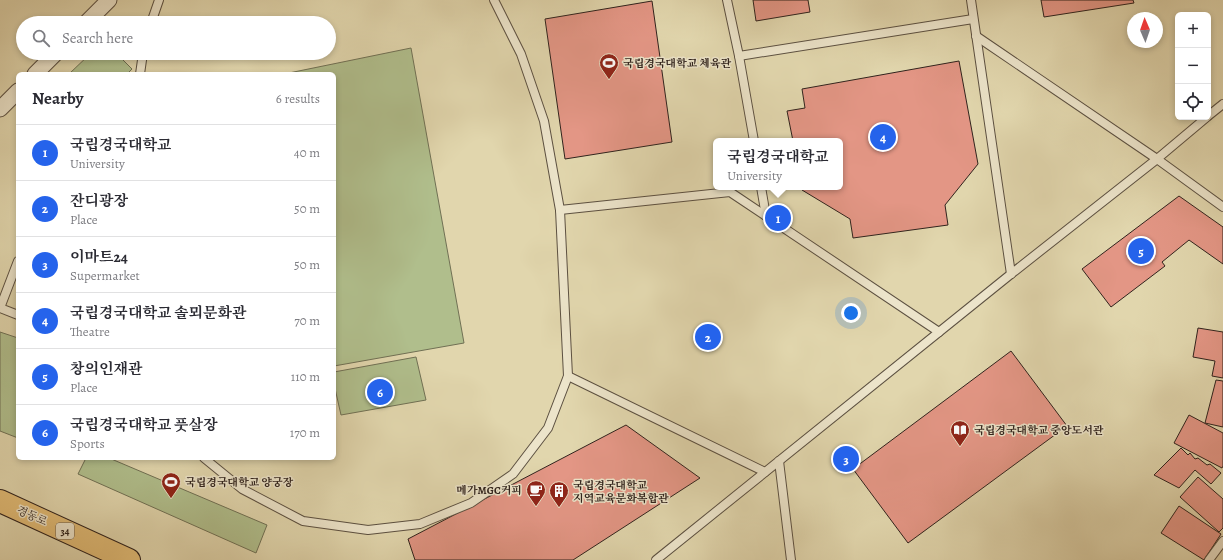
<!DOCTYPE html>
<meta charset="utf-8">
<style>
:root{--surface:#fff;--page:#f7f7f7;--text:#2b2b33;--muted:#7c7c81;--line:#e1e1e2;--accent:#2563eb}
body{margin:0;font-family:Alegreya,"Noto Serif KR",serif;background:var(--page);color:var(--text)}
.controls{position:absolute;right:12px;top:12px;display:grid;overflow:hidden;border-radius:6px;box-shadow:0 2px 6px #0003}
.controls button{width:36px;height:36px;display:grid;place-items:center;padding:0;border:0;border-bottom:1px solid var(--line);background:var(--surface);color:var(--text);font:20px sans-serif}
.compass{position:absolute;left:1127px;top:12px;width:36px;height:36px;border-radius:50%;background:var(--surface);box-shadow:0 2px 6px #0003;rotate:358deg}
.you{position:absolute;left:851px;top:313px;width:14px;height:14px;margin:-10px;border:3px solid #fff;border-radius:50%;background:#1a73e8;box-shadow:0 0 0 6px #1a73e833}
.badge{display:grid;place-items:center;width:26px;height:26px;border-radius:50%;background:var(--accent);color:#fff;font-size:13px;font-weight:700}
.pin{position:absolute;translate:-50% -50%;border:2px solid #fff;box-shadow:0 1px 4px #0006}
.popup{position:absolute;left:713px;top:138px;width:130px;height:52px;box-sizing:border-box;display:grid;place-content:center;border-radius:6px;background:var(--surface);filter:drop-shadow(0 1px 3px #0005);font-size:13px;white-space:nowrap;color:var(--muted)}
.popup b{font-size:15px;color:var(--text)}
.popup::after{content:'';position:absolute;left:50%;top:100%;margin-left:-8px;border:8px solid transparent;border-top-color:var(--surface)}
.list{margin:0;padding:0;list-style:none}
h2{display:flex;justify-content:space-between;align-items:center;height:52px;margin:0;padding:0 16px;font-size:17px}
h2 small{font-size:13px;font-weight:400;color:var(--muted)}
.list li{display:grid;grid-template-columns:26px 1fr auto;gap:12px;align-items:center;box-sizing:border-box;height:56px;padding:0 16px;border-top:1px solid var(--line)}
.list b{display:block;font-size:15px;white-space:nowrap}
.list p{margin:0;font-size:13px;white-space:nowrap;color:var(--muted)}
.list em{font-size:13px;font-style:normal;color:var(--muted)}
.icon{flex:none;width:22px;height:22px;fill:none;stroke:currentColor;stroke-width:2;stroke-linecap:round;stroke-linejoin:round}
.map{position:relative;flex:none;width:1223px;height:560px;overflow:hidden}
.search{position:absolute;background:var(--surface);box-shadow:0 2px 6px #0003;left:16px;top:16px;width:320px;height:44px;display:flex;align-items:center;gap:10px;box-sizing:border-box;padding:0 14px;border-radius:22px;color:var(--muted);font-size:15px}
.panel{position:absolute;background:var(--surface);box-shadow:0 2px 6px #0003;left:16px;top:72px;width:320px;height:388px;border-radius:6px}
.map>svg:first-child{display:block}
</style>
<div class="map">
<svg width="1223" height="560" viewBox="0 0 1223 560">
<rect width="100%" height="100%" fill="#e1d6ad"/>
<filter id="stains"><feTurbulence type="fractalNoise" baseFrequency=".005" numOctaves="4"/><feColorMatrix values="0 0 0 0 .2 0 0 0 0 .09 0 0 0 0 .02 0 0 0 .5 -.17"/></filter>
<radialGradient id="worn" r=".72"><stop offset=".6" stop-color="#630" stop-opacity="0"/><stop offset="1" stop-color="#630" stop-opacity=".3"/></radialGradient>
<!-- green -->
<g fill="#b0be8c" stroke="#707054">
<path d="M411,48L464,343L334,366V74H284Z"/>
<path d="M91,53H116L132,69L127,74H69Z"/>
<path d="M0,332L18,338V438L0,431Z"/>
<path d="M416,357L426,400L341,415L334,384V372Z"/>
<path d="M86,458H109L267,525L256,553L78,474Z"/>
</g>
<!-- building -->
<g fill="#e39685" stroke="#30231d">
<path d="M753,0H808L810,12L756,21Z"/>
<path d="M1041,0H1133L1134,3L1044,17Z"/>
<path d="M652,1L672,142L565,159L545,19Z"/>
<path d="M959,61L978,164L945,205L948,225L853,238L850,219L802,190L801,187H840V141H793L787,111L805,108L802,89Z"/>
<path d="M1179,196L1223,227V264L1189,240L1162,262L1165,266L1111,307L1082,269Z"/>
<path d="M1198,328L1223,332V378L1212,376L1215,361L1193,357Z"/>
<path d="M1011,351L1067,426L908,543L853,469Z"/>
<path d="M1216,380L1223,381V427L1205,423Z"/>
<path d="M1189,415L1223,433V466L1222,468L1174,443Z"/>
<path d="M626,425L700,478L573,560H415L408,539Z"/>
<path d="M1181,448L1188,455L1190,453L1195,459L1198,458L1207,465L1210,464L1221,473L1211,484L1195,470L1179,488L1154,475Z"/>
<path d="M1198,477L1223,499V528L1219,532L1180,497Z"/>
<path d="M1179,506L1221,534L1204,560L1161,533Z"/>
</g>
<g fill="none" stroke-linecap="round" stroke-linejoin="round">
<!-- lane casing -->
<g stroke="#5c5041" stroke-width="10">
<g id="lane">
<path d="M727,0L739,56L754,141"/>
<path d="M971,0L1011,274"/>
<path d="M151,23L159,0"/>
<path d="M976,36L1157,159L1223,207"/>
<path d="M739,56L973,19"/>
<path d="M140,74L143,53"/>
<path d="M1208,116L1223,104"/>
<path d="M761,187L766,216"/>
<path d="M560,210L730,192L939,332"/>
<path d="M18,261L0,308L18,315"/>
<path d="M568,376L765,472"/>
<path d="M204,458L242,489L303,521L368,530L420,524L471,503L513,474L548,428L568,376L560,210L544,121L521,54L494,0"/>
<path d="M779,461L791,560"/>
<path d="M656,560L1011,274L1157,159L1207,117"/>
<path d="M1209,560L1223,541"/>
</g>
</g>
<!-- street casing -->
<g stroke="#5c5041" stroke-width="17">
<g id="street">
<path d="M86,23L109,0"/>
<path d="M35,74L56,53"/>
<path d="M0,109L18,91"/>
</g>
</g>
<!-- primary casing -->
<g stroke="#30231d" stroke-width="24">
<path id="primary" d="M0,501L129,560"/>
</g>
<!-- lane -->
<use href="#lane" stroke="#ece4ca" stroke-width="8"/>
<!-- street -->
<use href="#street" stroke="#ece4ca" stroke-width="15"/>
<!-- primary -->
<use href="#primary" stroke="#e0bb76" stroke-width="22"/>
</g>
<!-- icons -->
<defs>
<g id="stadium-pin" transform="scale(1)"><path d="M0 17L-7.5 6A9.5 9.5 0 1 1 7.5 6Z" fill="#8f2418" stroke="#ece4ca"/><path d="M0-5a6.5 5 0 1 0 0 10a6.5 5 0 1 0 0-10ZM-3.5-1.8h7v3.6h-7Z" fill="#fff"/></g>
<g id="library-pin" transform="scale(1)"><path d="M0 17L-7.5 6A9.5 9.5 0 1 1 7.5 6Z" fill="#8f2418" stroke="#ece4ca"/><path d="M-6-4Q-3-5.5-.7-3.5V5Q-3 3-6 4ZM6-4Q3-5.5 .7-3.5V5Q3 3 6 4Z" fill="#fff"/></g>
<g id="cafe-pin" transform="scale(1)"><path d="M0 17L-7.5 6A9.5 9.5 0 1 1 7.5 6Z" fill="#8f2418" stroke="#ece4ca"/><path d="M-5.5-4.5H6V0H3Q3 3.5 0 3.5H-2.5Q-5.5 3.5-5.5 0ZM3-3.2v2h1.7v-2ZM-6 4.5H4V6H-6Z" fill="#fff"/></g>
<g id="building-pin" transform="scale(1)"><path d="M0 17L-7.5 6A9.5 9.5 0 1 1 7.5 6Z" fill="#8f2418" stroke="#ece4ca"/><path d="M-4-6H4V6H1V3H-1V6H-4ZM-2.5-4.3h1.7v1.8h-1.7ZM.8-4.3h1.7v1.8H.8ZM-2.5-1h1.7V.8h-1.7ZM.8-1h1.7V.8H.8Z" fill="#fff"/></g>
</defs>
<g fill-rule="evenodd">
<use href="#stadium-pin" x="609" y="63"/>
<use href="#library-pin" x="960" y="430"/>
<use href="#stadium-pin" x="171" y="482"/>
<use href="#cafe-pin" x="536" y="490"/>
<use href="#building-pin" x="559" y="491"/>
</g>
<g text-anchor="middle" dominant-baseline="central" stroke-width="3" stroke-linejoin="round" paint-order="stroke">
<!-- shield labels -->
<rect fill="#ece4ca" stroke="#685d51" stroke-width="1" x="56" y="523" width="18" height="16" rx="3"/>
<g font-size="10" font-weight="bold" fill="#30231d">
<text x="65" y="531">34</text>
</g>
<!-- poi labels -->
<g font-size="11" font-weight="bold" fill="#30231d" stroke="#ece4ca" text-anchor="start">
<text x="623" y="63">국립경국대학교 체육관</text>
<text x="974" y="430">국립경국대학교 중앙도서관</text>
<text x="185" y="482">국립경국대학교 양궁장</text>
<text x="573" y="485">국립경국대학교<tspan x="573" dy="13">지역교육문화복합관</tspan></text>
<text x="522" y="490" text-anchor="end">메가MGC커피</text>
</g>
<!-- street labels -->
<g font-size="11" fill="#30231d" stroke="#ece4ca">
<text transform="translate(32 516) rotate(24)">경동로</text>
</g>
</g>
<rect width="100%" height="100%" filter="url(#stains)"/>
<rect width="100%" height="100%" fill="url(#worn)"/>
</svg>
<div class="controls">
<button>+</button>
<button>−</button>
<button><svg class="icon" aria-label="locate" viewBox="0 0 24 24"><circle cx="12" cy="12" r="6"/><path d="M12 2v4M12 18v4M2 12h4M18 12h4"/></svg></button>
</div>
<svg class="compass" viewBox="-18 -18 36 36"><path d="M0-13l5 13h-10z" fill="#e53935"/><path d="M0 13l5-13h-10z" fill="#7c7c81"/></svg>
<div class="you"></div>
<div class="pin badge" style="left:778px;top:218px">1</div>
<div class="popup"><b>국립경국대학교</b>University</div>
<div class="pin badge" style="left:708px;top:337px">2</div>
<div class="pin badge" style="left:846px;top:459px">3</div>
<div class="pin badge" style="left:883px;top:137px">4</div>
<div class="pin badge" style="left:1141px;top:251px">5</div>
<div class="pin badge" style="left:380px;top:392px">6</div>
<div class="search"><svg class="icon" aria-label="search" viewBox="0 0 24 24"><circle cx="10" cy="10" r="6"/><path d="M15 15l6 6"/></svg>Search here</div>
<section class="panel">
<h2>Nearby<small>6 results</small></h2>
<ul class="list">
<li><span class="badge">1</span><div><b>국립경국대학교</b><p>University</p></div><em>40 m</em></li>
<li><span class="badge">2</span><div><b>잔디광장</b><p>Place</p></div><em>50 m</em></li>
<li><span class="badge">3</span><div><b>이마트24</b><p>Supermarket</p></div><em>50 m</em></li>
<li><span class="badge">4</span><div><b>국립경국대학교 솔뫼문화관</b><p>Theatre</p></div><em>70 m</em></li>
<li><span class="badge">5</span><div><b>창의인재관</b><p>Place</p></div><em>110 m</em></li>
<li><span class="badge">6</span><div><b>국립경국대학교 풋살장</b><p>Sports</p></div><em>170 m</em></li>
</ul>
</section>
</div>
